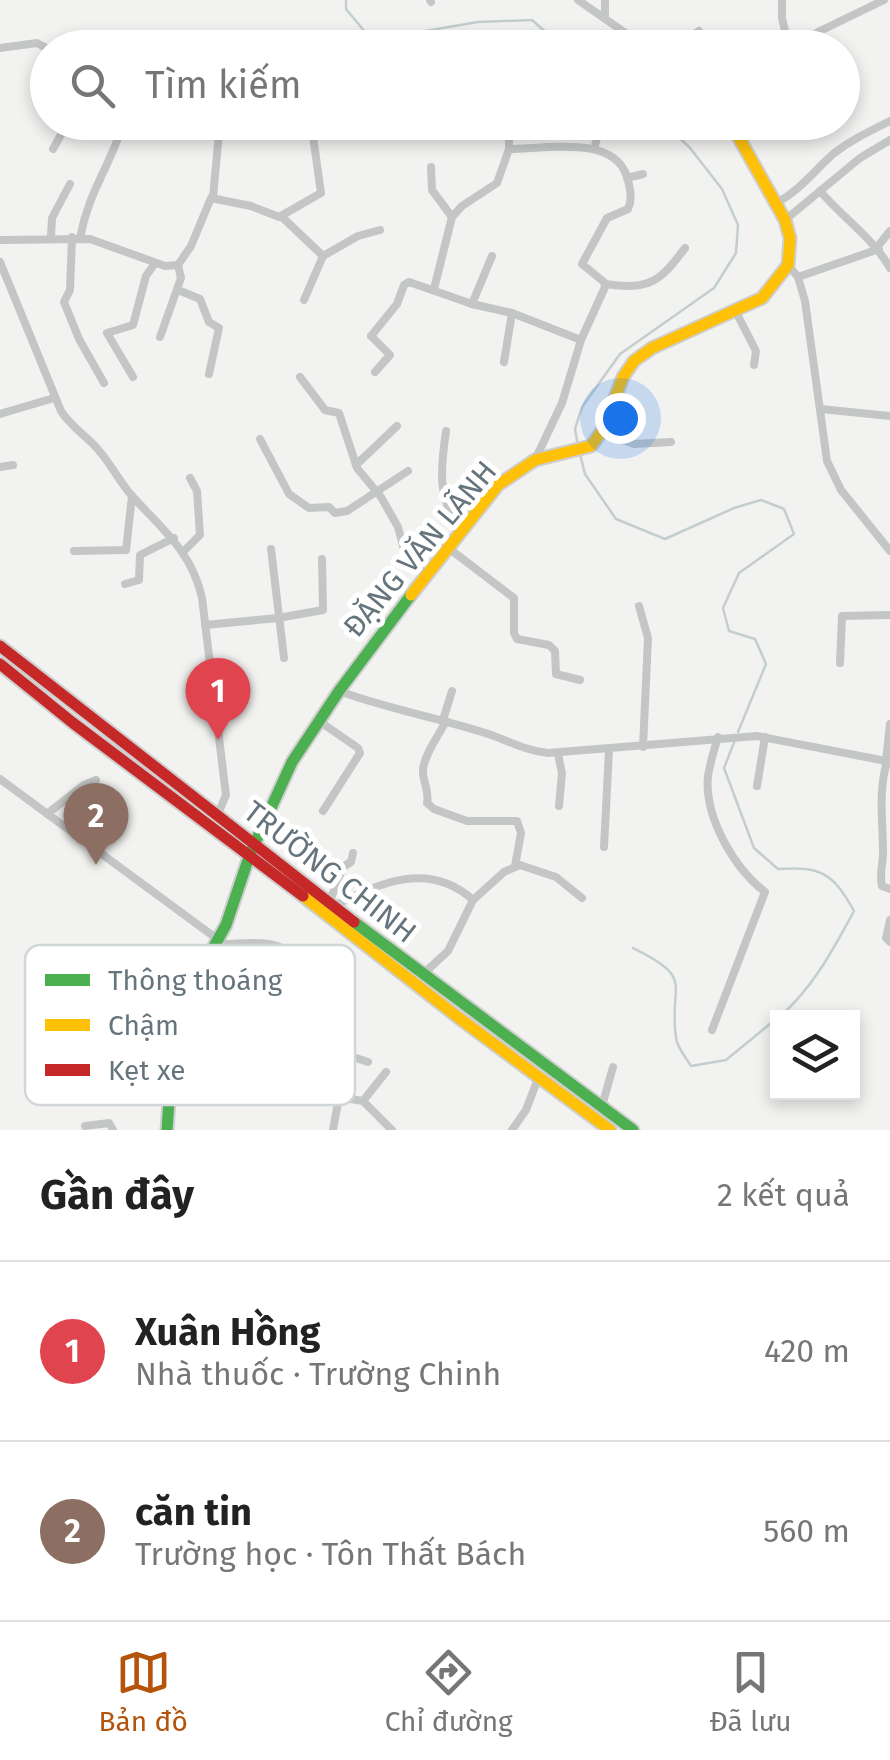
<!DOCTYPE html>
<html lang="vi">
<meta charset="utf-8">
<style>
:root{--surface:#fff;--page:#f2f2f2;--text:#222;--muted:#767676;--line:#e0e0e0;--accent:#b45309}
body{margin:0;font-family:"Fira Sans",sans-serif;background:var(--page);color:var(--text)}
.controls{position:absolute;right:30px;bottom:30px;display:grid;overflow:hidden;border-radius:0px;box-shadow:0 5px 15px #0003}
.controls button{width:90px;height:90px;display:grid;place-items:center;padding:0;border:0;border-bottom:2px solid var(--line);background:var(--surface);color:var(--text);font:50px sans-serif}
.you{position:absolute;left:620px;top:418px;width:35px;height:35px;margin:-25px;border:8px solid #fff;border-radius:50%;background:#1a73e8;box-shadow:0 0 0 15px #1a73e833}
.badge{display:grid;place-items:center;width:65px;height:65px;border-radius:50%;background:var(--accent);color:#fff;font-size:32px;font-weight:700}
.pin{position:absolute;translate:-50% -82px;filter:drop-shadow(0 2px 5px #0008)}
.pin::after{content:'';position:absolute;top:52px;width:35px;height:30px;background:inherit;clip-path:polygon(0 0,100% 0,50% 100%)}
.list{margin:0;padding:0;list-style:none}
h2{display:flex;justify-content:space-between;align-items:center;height:130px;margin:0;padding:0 40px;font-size:42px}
h2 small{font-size:32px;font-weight:400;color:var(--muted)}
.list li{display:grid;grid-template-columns:65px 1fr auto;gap:30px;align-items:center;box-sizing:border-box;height:180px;padding:0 40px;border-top:2px solid var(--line)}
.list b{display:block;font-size:38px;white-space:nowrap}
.list p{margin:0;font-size:32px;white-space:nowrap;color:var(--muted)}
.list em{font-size:32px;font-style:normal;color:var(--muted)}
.icon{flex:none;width:55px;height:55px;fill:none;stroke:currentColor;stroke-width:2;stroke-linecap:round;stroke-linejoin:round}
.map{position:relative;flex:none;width:890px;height:1130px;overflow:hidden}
.search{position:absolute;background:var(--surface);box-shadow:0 5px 15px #0003;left:30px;right:30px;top:30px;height:110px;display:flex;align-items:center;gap:25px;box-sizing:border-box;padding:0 35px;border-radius:55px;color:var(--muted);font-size:38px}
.sheet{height:490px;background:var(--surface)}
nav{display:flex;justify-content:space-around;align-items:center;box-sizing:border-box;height:140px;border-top:2px solid var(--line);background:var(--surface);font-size:28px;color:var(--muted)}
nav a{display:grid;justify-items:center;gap:5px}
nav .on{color:var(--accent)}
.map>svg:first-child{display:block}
</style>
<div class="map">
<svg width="890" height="1130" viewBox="0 0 890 1130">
<rect width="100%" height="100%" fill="#f2f2f1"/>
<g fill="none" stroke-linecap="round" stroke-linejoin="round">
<!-- stream -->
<g stroke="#c4cecf" stroke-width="2.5">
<path d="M346,0V9L365,32L390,37L478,22L532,20L564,48"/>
<path d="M578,446L575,429L582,407L620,354L714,288L736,253L738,225L722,189L690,148L663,122"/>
<path d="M580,454L585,474L616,519L665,539L734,508L761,500L784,509L794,534L739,573L723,608L729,631L755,639L766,664L738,732"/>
<path d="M735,740L724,768L754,848L778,869C821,866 833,873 854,911C834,948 812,990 778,1018"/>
<path d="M633,948C697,979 668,983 676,1038C677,1047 686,1058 691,1066L726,1060L776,1019"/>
</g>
<!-- fast casing -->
<g stroke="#cecece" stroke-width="15">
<g id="fast">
<path d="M354,922L633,1130"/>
<path d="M167,1130L173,1041L181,1005L226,925L250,854L292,762L339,691L411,595"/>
</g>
</g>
<!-- slow casing -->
<g stroke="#cecece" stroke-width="15">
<g id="slow">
<path d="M411,595L498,485L535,460L591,446L602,431L623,377L634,361L652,348L762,298L788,265L790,238L785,220L730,122"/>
<path d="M303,896L459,1018L610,1130"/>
</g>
</g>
<!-- jam casing -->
<g stroke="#cecece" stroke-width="15">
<g id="jam">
<path d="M0,646L354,922"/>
<path d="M0,664L73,723L303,896"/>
</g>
</g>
<!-- street -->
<g stroke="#c4c6c6" stroke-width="8">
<path d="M430,0L431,2"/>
<path d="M578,0L647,48"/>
<path d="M782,0V18L789,48"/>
<path d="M605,18V0"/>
<path d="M0,48L37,43L48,49"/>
<path d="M236,48V47"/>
<path d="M672,48L699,31"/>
<path d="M794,48L818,32L884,0"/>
<path d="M53,149L63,131L74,122"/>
<path d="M509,149C543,149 614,134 627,177C630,188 633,198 628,209L607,218L582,264L604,282L605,287L581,340L562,403L535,460"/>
<path d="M594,149L600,127"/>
<path d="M431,167L432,190L452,217"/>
<path d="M627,178L643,174"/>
<path d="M820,191C843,218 873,238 890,268"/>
<path d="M213,197L220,122"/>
<path d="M778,202C800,190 814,171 833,154C851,140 870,131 890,121"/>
<path d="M282,217L323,256L304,300"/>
<path d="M785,220L860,158L890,140"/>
<path d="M51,237L52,218L70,184"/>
<path d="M72,237L70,290L64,302L79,339L104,383"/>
<path d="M80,238C88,194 107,171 121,130"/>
<path d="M0,240L90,239L165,266L178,265L191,246L211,198L251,206L279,217L321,193L311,122"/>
<path d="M878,246L890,231"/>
<path d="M323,256L358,236L380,230"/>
<path d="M0,262L61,411C70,425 82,433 94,445C109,460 118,480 132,496C162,529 192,552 202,598L226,795L217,816"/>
<path d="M788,265L798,277L805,301L827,461L841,490L890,551"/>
<path d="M798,277L879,249"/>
<path d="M605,284C649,290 659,283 685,248"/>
<path d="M434,289L452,217L462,206L497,183L509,149V127L516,122"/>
<path d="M178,290L200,299L209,322L219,328L209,374"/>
<path d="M472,304L492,256"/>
<path d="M736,312L756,351L754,365"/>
<path d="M160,337L181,278L178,265"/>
<path d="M504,362L512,313"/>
<path d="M375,372L390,355L371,336L397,304L404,285L409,282L472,304L512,313L581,340"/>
<path d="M133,377L107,333L133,325L146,276L155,263"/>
<path d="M300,377L325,410L339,413L357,468L381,497L398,527L406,557L426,574"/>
<path d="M821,409L890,416"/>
<path d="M0,414L54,398"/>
<path d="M446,431C440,472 438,494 459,532"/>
<path d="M601,433L634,444L671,442"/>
<path d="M260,439L289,494L309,508L329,507L335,513L347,511L408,471"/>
<path d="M356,465L397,426"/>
<path d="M0,467L13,465"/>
<path d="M447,547L514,598V633L517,639L549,645L555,651L556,674L580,680"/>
<path d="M271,549L284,658"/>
<path d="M74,551L126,550L132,496"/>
<path d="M183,552L200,535L197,491L190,478"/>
<path d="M125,584L139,580L140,555L174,538"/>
<path d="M639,606L648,638L643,747"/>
<path d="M205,625L278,618L323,610L322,559"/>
<path d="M840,663L842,616L890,615"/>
<path d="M339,691C385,708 434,717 482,732C506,739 522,750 548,753L757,736L886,761L890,724"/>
<path d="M443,720L452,691"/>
<path d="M319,721L358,748L360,753L323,811"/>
<path d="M446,721C439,735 425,753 423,769C422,782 430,790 427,803L434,809L467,821H517L521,833L515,866"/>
<path d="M558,754L562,773L559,806"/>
<path d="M887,762C878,790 883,823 883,853C883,865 879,874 882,886L890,889"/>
<path d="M0,779L224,944C254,943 275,938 300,959L304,999L339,1097L333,1130"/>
<path d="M757,786L765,737"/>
<path d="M47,814L84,785L96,780"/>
<path d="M604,847L609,750"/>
<path d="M329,903L343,867L351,862L353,853"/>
<path d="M334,906C379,883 429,860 473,900L504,872L520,865L556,877L582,898"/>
<path d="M890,920L886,938L890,942"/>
<path d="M300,959L328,972"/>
<path d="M422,975L448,951L473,900"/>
<path d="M313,1023L326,1013"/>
<path d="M712,1030L765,892C734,868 704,817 708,776C710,763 714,750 718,737"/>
<path d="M324,1055L344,1054L368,1062"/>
<path d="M339,1097L363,1101L392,1130"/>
<path d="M363,1101L386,1072"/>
<path d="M602,1106L613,1067"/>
<path d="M85,1126L109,1123L113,1130"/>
<path d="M512,1130L526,1110L539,1076"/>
</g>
<!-- fast -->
<use href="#fast" stroke="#4caf50" stroke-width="11"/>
<!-- slow -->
<use href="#slow" stroke="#ffc107" stroke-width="11"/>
<!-- jam -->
<use href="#jam" stroke="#c62828" stroke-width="11"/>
</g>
<g text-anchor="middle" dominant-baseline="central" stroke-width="10" stroke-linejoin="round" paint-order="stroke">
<!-- street labels -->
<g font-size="30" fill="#66757d" stroke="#fff">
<text transform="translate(420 549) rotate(-50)">ĐẶNG VĂN LÃNH</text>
<text transform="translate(330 872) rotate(38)">TRƯỜNG CHINH</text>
</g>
</g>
<!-- legend -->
<rect x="25" y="945" width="330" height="160" rx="15" fill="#fff" stroke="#d1d6d8" stroke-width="2.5"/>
<rect x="45" y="974" width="45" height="12" fill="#4caf50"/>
<rect x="45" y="1019" width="45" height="12" fill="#ffc107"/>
<rect x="45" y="1064" width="45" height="12" fill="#c62828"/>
<g font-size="28" fill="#66757d">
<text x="108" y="990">Thông thoáng</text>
<text x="108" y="1035">Chậm</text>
<text x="108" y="1080">Kẹt xe</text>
</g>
</svg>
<div class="controls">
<button><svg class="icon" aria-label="layers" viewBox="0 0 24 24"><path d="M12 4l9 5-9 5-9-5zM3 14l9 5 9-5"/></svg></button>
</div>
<div class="you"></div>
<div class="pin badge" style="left:218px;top:740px;background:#e0444e">1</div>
<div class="pin badge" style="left:96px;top:865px;background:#8d6e63">2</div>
<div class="search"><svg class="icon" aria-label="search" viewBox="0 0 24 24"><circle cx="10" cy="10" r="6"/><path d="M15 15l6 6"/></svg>Tìm kiếm</div>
</div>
<section class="sheet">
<h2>Gần đây<small>2 kết quả</small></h2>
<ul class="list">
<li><span class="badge" style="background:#e0444e">1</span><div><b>Xuân Hồng</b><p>Nhà thuốc · Trường Chinh</p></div><em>420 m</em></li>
<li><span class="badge" style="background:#8d6e63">2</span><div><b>căn tin</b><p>Trường học · Tôn Thất Bách</p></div><em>560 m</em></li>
</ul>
</section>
<nav>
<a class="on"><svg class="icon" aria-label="map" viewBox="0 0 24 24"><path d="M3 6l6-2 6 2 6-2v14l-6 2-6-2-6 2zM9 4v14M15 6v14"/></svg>Bản đồ</a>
<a><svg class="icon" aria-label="directions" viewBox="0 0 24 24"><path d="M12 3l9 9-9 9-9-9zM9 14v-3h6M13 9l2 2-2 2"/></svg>Chỉ đường</a>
<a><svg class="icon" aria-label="saved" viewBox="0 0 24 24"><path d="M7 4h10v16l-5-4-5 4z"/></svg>Đã lưu</a>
</nav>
